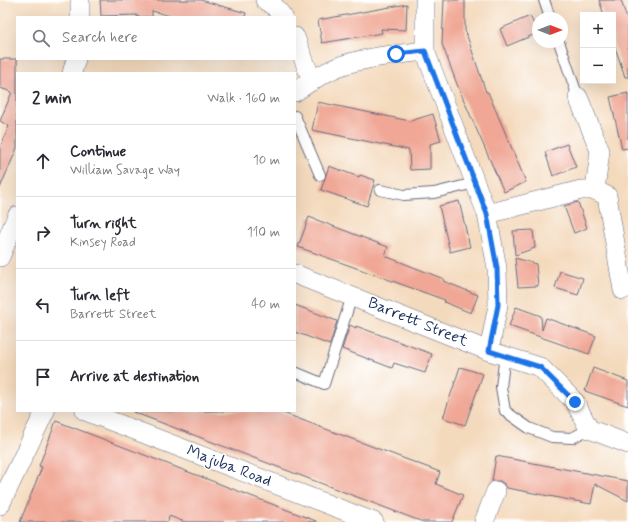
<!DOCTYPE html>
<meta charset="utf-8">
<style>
:root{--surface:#fff;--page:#f7f7f7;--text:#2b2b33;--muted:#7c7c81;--line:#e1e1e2}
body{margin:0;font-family:Mynerve,sans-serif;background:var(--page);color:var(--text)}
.controls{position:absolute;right:12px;top:12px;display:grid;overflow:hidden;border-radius:0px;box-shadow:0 4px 16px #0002}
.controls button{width:36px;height:36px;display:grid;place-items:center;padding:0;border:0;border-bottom:1px solid var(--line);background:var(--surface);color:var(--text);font:20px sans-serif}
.compass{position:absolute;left:532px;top:12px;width:36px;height:36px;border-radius:50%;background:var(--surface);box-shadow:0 4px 16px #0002;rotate:90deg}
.stop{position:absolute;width:12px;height:12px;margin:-9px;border:3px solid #1a73e8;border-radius:50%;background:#fff}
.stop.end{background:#1a73e8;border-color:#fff;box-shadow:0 1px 4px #0008}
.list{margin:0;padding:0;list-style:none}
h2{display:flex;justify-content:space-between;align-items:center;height:52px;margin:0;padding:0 16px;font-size:17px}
h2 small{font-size:13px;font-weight:400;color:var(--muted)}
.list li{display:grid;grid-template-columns:26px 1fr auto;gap:12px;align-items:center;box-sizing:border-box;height:72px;padding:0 16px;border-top:1px solid var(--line)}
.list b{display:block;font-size:15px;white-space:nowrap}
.list p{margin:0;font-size:13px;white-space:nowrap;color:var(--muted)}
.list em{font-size:13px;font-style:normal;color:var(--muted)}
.icon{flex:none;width:22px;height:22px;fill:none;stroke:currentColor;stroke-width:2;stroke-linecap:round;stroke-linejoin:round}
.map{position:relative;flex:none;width:628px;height:522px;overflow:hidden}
.search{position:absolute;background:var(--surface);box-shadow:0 4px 16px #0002;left:16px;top:16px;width:280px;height:44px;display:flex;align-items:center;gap:10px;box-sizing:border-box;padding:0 14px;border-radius:0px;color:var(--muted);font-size:15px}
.panel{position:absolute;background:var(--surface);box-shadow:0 4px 16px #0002;left:16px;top:72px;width:280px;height:340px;border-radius:0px}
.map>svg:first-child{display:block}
</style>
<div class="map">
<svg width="628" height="522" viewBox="0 0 628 522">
<rect width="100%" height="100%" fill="#fff"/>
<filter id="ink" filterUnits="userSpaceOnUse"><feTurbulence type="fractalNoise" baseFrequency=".025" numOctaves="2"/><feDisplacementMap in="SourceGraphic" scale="8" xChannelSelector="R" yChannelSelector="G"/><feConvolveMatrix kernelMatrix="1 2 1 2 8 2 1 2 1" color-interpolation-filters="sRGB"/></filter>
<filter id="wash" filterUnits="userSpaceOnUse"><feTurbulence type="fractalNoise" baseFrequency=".012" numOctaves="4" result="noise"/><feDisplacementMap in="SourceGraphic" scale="16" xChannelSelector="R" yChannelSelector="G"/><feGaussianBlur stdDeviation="0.9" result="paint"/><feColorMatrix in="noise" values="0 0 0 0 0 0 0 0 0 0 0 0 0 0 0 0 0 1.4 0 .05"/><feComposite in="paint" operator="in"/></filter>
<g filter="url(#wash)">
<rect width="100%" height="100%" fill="#f4dabd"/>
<g id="blocks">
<!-- building -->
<g fill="#f0a795">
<path d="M100,0H201L246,13L245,17H174L152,11V17H137V15L101,16Z"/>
<path d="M444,0H465V30L486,92H488L526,182L504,192L458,87L442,44Z"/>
<path d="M599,0H621L628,22V77H625L613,41V15H604Z"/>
<path d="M407,4L406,30L381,29L382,33L322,43L318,20Z"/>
<path d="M530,16L538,33L507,46L500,29Z"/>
<path d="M0,59H17V148L0,188V148L9,126L0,121L12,92L0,88Z"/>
<path d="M628,93V148L622,149L610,97Z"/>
<path d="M318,102L410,121L433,114L441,141L430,144V169L410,170L409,150L312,130Z"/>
<path d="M567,144L576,167L553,176L545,152Z"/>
<path d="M329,166L359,177L360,175L375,180L367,206L321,190Z"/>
<path d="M459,201L470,247L450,252L439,206Z"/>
<path d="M578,202L587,228L574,233L564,206Z"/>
<path d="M309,217L388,247L385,256L444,279L443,281L478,295L471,313L444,302L445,300L298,247Z"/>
<path d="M533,230L535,248L515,255L513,231Z"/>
<path d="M515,258L536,264L538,286L518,287Z"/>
<path d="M560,271L583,278L578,295L555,288Z"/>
<path d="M295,305L337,321L330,345L295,332Z"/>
<path d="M516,307L541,316L542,330L546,318L596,336L589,354L509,326Z"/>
<path d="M350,325L356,328V326L432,354L425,373L394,363L392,368L342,349Z"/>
<path d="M460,367L483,374L465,425L443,418Z"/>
<path d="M593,368L628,381V406L585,391Z"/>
<path d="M133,411H278L440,472L436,484L463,495L452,522H423L133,412Z"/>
<path d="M56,421L316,521V522H185L169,516L168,522H20L42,467L39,466Z"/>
<path d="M496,456L628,481V501L595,484L591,504L507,488L504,484L500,481H492Z"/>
</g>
</g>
</g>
<g filter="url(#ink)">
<use href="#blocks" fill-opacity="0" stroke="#676b7f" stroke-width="1"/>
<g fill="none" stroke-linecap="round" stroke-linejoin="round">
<!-- service casing -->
<g stroke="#676b7f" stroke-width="12">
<g id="service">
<path d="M544,0L550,18"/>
<path d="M559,42L578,97"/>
<path d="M295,116L320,175"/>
<path d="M380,190L404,195L434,193L475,183"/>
<path d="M505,355L501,387L505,411L529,428L552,437L572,438L589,429"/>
<path d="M295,372L324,384L352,296"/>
</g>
</g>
<!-- minor casing -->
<g stroke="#676b7f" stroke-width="20">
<g id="minor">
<path d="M265,0L274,6L283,17"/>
<path d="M425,0V51L487,214L497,268L498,305L489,351"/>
<path d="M80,17V0"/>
<path d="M295,37L312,81"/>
<path d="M72,73L76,59"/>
<path d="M295,92C309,82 326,71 343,65C368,57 399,54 425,51"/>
<path d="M578,97L600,151L595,190"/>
<path d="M487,214L581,190H595L607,196L623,290"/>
<path d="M0,257L17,216"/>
<path d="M295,274L489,351L540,367L575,402L589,429L628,444"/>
<path d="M85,411L374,522"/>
<path d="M0,505L45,411"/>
<path d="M484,522L496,491"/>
</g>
</g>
<!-- service -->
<use href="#service" stroke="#fff" stroke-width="10"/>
<!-- minor -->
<use href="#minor" stroke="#fff" stroke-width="19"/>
</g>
</g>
<g fill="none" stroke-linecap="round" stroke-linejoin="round" filter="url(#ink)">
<!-- route -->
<path stroke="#1a73e8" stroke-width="5" d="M396,54L425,51L487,214L497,268L498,305L489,351L540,367L575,402"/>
</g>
<g text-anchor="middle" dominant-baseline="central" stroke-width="3" stroke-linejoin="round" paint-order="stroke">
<!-- street labels -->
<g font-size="16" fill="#1b2f5e" stroke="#fff">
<text transform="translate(418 322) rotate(22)">Barrett Street</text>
<text transform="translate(229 466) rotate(21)">Majuba Road</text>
</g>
</g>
</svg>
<div class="controls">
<button>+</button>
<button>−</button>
</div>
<svg class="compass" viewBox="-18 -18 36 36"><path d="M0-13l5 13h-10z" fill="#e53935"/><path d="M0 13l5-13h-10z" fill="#7c7c81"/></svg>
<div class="stop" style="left:396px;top:54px"></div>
<div class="stop end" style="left:575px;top:402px"></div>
<div class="search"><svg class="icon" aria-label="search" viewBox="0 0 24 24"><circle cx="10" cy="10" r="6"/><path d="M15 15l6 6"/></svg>Search here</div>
<section class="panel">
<h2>2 min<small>Walk · 160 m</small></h2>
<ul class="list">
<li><svg class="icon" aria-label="ahead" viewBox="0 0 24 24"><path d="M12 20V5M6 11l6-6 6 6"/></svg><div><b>Continue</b><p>William Savage Way</p></div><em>10 m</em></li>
<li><svg class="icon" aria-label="right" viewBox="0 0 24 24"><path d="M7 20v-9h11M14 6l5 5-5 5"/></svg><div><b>Turn right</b><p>Kinsey Road</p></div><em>110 m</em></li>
<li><svg class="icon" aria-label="left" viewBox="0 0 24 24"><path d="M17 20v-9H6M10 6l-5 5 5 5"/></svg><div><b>Turn left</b><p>Barrett Street</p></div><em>40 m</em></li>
<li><svg class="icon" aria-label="arrive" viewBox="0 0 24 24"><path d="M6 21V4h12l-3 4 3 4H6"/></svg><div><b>Arrive at destination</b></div></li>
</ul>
</section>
</div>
